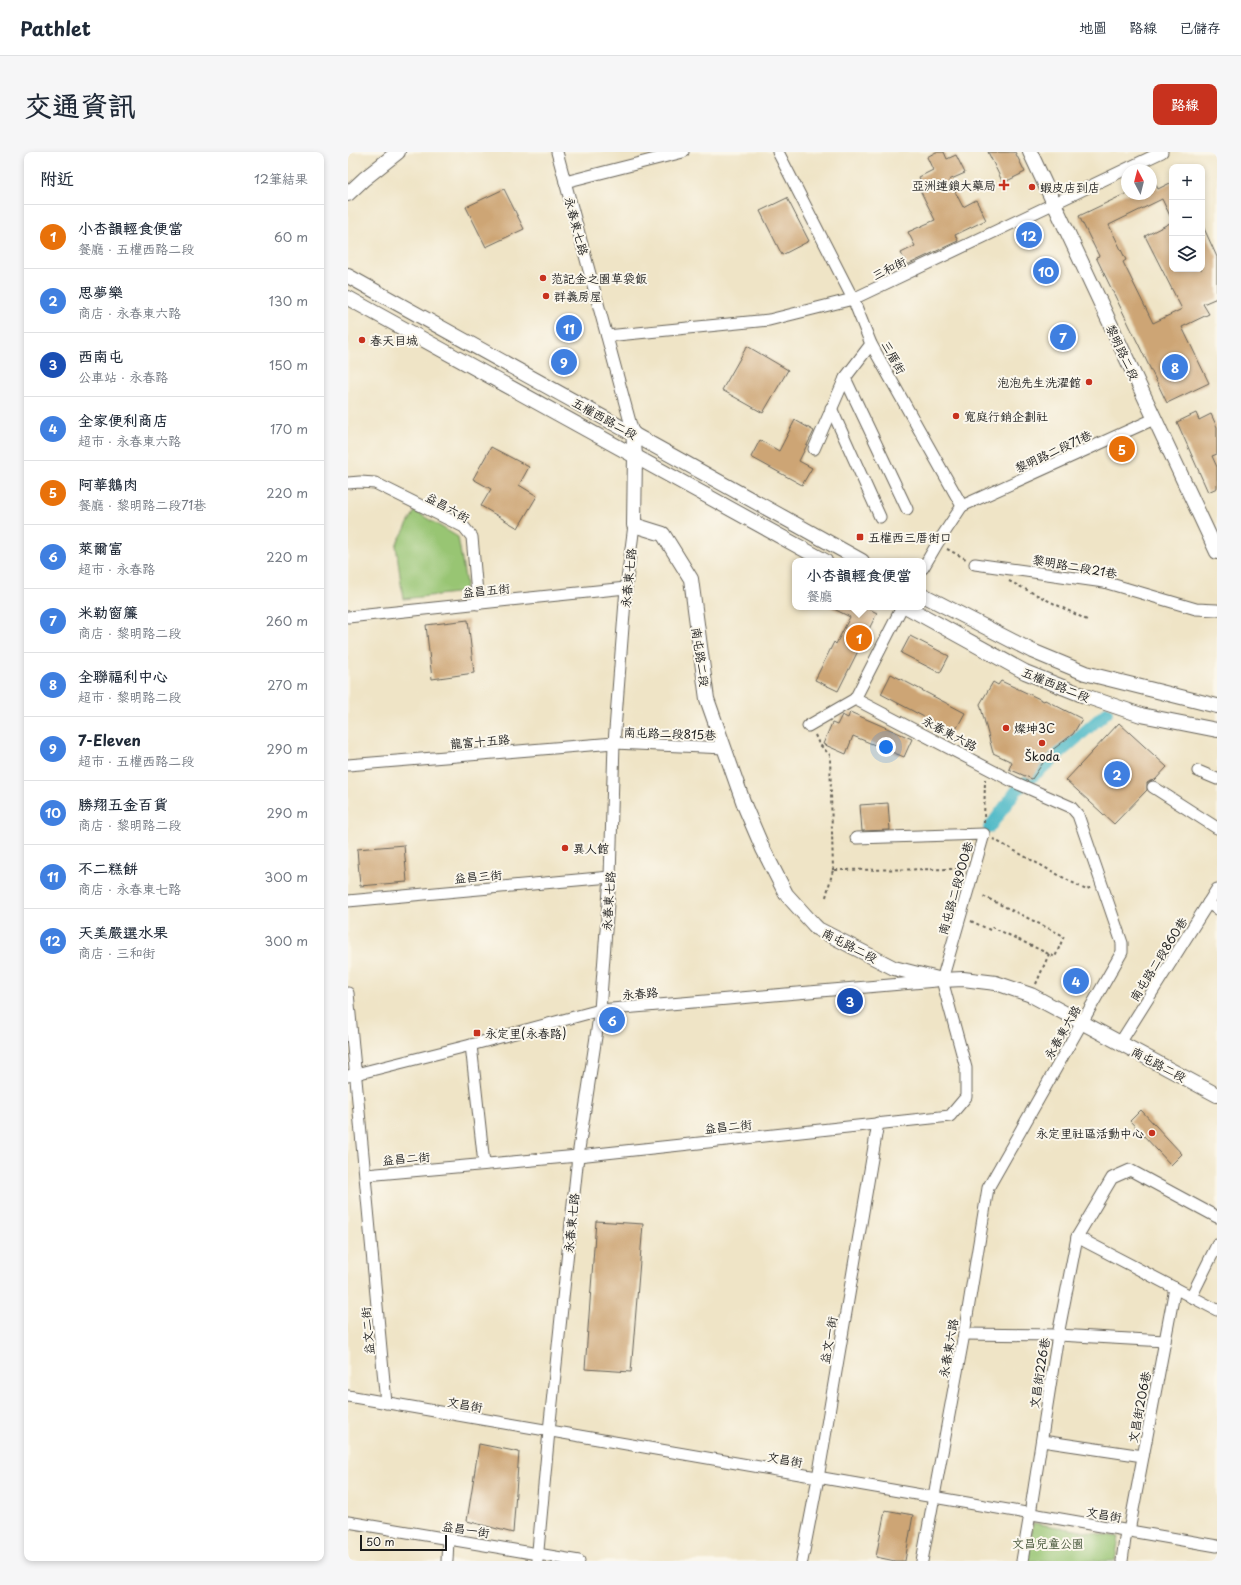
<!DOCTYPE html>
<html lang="zh-TW">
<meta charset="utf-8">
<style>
:root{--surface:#fff;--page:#f6f6f7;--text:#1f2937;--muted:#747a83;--line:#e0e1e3;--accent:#c8321e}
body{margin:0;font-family:"Playpen Sans","LXGW WenKai TC",sans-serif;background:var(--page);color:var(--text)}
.controls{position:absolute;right:12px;top:12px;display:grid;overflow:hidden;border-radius:8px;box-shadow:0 2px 6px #0003}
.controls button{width:36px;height:36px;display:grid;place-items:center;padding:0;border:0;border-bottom:1px solid var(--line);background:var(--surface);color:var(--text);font:20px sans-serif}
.compass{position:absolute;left:773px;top:12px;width:36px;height:36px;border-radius:50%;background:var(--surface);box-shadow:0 2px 6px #0003;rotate:353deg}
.scale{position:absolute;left:12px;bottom:10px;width:87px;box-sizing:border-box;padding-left:4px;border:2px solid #1c1c1c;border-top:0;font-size:11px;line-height:14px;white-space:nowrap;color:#1c1c1c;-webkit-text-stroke:3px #fbf7ec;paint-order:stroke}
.you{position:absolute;left:538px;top:595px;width:14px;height:14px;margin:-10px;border:3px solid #fff;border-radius:50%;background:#1a73e8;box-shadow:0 0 0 6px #1a73e833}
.badge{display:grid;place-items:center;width:26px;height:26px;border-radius:50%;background:var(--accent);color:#fff;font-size:13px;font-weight:700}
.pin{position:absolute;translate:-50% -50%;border:2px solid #fff;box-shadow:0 1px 4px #0006}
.popup{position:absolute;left:444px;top:406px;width:134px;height:52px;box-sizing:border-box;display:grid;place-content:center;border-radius:8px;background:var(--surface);filter:drop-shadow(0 1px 3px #0005);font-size:13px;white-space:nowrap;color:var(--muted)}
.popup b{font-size:15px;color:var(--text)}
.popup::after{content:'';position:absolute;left:50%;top:100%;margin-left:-8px;border:8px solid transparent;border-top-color:var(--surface)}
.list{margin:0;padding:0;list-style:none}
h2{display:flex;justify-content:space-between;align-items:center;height:52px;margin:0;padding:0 16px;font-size:17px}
h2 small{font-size:13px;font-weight:400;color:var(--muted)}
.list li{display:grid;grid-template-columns:26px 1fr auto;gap:12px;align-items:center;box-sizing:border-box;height:64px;padding:0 16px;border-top:1px solid var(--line)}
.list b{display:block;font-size:15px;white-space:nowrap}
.list p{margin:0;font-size:13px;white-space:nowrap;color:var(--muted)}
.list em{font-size:13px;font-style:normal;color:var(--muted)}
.icon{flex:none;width:22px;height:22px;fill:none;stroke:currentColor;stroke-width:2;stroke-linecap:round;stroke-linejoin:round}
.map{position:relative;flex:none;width:869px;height:1409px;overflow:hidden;border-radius:8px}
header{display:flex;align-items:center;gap:24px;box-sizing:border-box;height:56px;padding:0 20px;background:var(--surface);border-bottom:1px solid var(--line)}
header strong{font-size:19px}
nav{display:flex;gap:22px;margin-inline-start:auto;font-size:14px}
.intro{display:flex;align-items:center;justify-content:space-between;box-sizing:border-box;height:96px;padding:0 24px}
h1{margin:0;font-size:28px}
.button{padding:10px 18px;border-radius:8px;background:var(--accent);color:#fff;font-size:14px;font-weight:700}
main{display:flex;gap:24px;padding:0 24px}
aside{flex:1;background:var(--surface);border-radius:8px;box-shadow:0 2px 6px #0003}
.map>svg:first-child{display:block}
</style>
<header>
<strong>Pathlet</strong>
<nav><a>地圖</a><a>路線</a><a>已儲存</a></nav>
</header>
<div class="intro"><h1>交通資訊</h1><a class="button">路線</a></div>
<main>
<aside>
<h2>附近<small>12筆結果</small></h2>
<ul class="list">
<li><span class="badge" style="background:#e8710a">1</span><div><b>小杏韻輕食便當</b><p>餐廳 · 五權西路二段</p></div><em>60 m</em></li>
<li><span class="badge" style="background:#3f7fe0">2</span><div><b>思夢樂</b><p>商店 · 永春東六路</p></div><em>130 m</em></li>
<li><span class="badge" style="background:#1a4fb4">3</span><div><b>西南屯</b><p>公車站 · 永春路</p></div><em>150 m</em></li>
<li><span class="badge" style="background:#3f7fe0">4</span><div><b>全家便利商店</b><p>超市 · 永春東六路</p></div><em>170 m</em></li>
<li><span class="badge" style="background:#e8710a">5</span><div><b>阿華鵝肉</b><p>餐廳 · 黎明路二段71巷</p></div><em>220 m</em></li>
<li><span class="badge" style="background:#3f7fe0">6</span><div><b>萊爾富</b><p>超市 · 永春路</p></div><em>220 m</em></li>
<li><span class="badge" style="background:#3f7fe0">7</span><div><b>米勒窗簾</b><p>商店 · 黎明路二段</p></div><em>260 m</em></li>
<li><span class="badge" style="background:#3f7fe0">8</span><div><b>全聯福利中心</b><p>超市 · 黎明路二段</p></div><em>270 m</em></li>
<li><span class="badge" style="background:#3f7fe0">9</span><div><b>7-Eleven</b><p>超市 · 五權西路二段</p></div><em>290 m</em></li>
<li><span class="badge" style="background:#3f7fe0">10</span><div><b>勝翔五金百貨</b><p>商店 · 黎明路二段</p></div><em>290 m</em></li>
<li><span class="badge" style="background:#3f7fe0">11</span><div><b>不二糕餅</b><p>商店 · 永春東七路</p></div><em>300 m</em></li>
<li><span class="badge" style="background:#3f7fe0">12</span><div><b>天美嚴選水果</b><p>商店 · 三和街</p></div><em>300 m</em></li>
</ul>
</aside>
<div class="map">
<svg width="869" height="1409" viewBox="0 0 869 1409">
<rect width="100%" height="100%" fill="#fbf7ec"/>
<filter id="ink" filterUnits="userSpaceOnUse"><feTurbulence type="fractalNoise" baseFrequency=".025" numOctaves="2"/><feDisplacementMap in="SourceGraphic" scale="8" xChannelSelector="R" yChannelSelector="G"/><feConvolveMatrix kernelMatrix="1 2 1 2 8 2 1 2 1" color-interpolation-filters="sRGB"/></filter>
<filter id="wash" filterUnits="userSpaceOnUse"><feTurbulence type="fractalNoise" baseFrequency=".012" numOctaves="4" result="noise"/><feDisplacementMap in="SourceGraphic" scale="16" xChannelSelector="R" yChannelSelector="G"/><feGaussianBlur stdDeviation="0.9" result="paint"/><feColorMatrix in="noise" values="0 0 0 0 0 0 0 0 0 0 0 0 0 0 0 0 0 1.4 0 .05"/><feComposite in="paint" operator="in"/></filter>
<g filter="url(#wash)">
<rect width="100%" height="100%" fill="#efe4c6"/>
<!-- green -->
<g fill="#98c573" stroke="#5a7048">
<path d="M67,359L110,385L118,432L116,440L55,447L48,393Z"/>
<path d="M685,1371L771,1385L767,1409H679Z"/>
</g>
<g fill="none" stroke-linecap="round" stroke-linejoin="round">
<!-- canal -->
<path stroke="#4bb8c6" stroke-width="12" d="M641,676L668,639L759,560"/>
</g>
<g id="blocks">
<!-- building -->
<g fill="#cda574">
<path d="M588,0H596L599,7L608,3L617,21L601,28L615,55L628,48L638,68L607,83L610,89L559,113L553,101L567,94L560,80L587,68L571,36L575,34L571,25L585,18L579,5Z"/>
<path d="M640,0H667L677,20L655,31Z"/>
<path d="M803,22L810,37L824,30V68L814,47L761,73L778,108L775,110L805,171L834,157L797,84L824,70V117H854V72L869,105V146L855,152L861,162L834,175L861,231L819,251L748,105L751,104L731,64L777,42H803Z"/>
<path d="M156,37L176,77L138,95L118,55Z"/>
<path d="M439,46L461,89L434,103L412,59Z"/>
<path d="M399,194L440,218L415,261L374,238Z"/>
<path d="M848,261L851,268L863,262L869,275V302L864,304L869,315V336L860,340L829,270Z"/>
<path d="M447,268L466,279L451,309L464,316L454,333L403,305L412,288L431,299Z"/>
<path d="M143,295L181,315L171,333L189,344L170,376L133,354L143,337L125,327Z"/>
<path d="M482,455H517L529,461L490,539L467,528L486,490L488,492L502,465Z"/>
<path d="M120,468L126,521L84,527L78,473Z"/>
<path d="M562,484L601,504L592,521L553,501Z"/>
<path d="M543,522L617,561L606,581L533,542Z"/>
<path d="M653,529L696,549L697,548L734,567L725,582L703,599L684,627L661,617L664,610L645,601L632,552L645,530L650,533Z"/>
<path d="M502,560L564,587L556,605L505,584L498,602L475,592L484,571L489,573L494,563L500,566Z"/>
<path d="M771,571L819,615L807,628L802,629L799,631V638L766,672L718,628Z"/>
<path d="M540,651L542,678L514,679L512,653Z"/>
<path d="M56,693L59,730L12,734L9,697Z"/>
<path d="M793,958L834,1002L823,1013L782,969Z"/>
<path d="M248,1069L295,1072L283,1220L237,1217Z"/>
<path d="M131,1292L171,1300L165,1381L119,1369Z"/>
<path d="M537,1358L565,1363L557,1409H547L528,1405Z"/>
</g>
</g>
</g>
<g filter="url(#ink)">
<use href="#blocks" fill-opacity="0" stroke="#666258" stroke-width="1"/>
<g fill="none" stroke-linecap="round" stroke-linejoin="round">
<!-- minor casing -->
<g stroke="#666258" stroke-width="13">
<g id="minor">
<path d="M209,0L285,281"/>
<path d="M430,0L505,147L523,192L614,354"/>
<path d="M217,30L335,0"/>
<path d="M259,184L421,168L505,147L814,0"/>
<path d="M497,226L559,357"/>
<path d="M483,256L532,365"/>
<path d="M466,297L497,226L523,192"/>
<path d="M0,331L12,330L27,331L116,375L124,385L130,452"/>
<path d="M614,354L806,267"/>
<path d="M627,412L756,430L848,457L869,458"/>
<path d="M575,416L589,392L614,354"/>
<path d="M0,465L278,436"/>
<path d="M507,547L666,630L723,655L730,663L774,791V800L640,1036L616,1182L574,1409"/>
<path d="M507,547L554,455"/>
<path d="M460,574L507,547"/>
<path d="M0,613L266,591L377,596"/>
<path d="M850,619L869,627"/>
<path d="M805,635L869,676"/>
<path d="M508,686L636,682L594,828"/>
<path d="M0,749L262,725"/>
<path d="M860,751L869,757"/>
<path d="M0,841L38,1251"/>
<path d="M772,891L869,737"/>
<path d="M123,893L136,1012"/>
<path d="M0,924L123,893L252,858L588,829"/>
<path d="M18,1023L230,1004L602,964L618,945V916L594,828"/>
<path d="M729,1085L869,1158"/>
<path d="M843,1145L869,1093"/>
<path d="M616,1182L710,1183L817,1189"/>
<path d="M0,1244L869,1394"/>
<path d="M694,1289L795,1304"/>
<path d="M0,1370L231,1409"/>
<path d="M781,1379L827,1136"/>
<path d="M99,1409L100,1387"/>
<path d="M189,1409L201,1279L230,1004L252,858L262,725L266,591L278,436L286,373"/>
<path d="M454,1409L470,1326L530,971"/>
<path d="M674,1409L682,1362L710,1183L729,1085L764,1026L782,1018L869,1065"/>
<path d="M774,1409L778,1379"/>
</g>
</g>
<!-- major casing -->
<g stroke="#666258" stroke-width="16">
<g id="major">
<path d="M682,0L869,400"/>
<path d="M0,42L16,27L50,0"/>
<path d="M0,124L514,409"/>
<path d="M0,146L477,409"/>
<path d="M285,281L287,303L286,373L315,382L343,427L359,547L397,655L415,697L438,742L466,773L470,777L546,816L594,828L615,827L648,831L683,843L869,943"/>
<path d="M575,443L684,499L737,521L869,554"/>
<path d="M559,455L677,520L737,544L793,563L869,578"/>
</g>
</g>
<!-- path -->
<g stroke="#666258" stroke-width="2" stroke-dasharray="3 3" stroke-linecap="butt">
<path d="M599,397L618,407"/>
<path d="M661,429L739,468"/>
<path d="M467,583L471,592L482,603L485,718"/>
<path d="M636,671L637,627"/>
<path d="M645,687L738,738L743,735"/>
<path d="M478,745L485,718L614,717"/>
<path d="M623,769L642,778L644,775L707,805L716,784L635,744"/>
<path d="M688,832L701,802"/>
</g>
<!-- minor -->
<use href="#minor" stroke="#fff" stroke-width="11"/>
<!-- major -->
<use href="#major" stroke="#fff" stroke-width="14"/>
</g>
</g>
<!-- markers -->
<g fill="#c8321e" stroke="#fbf7ec" stroke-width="1.5">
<path d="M654 27h4v4h4v4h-4v4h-4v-4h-4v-4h4z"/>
<circle cx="684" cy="35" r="4"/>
<circle cx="195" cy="126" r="4"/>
<circle cx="198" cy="144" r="4"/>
<circle cx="14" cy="188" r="4"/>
<circle cx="741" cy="230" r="4"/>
<circle cx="608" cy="264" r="4"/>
<rect x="508" y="381" width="8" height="8" rx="2"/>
<circle cx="658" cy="576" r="4"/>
<circle cx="694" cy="591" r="4"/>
<circle cx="217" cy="696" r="4"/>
<rect x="125" y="877" width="8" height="8" rx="2"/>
<circle cx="804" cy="981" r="4"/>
</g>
<g text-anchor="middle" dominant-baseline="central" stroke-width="4" stroke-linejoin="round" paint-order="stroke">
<!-- poi labels -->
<g font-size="12" fill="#1c1c1c" stroke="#fbf7ec" text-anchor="start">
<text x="648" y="33" text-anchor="end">亞洲連鎖大藥局</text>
<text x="692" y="35">蝦皮店到店</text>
<text x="203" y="126">范記金之園草袋飯</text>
<text x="206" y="144">群義房屋</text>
<text x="22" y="188">春天目城</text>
<text x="733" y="230" text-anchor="end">泡泡先生洗濯館</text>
<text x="616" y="264">寬庭行銷企劃社</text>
<text x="520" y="385">五權西三厝街口</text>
<text x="666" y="576">燦坤3C</text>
<text x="694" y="604" text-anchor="middle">Škoda</text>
<text x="225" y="696">異人館</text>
<text x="137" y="881">永定里(永春路)</text>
<text x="796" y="981" text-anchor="end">永定里社區活動中心</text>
</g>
<!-- street labels -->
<g font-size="12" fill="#1c1c1c" stroke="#fbf7ec">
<text transform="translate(229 74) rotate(75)">永春東七路</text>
<text transform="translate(541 116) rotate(-26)">三和街</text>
<text transform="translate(775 200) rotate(65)">黎明路二段</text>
<text transform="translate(546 205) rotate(61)">三厝街</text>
<text transform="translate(257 266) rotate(29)">五權西路二段</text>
<text transform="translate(705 299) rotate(-25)">黎明路二段71巷</text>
<text transform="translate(100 355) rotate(29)">益昌六街</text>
<text transform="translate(727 414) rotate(10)">黎明路二段21巷</text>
<text transform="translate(280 426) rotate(-84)">永春東七路</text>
<text transform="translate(138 438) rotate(-6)">益昌五街</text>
<text transform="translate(353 505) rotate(82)">南屯路二段</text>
<text transform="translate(708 532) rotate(22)">五權西路二段</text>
<text transform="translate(322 581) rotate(2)">南屯路二段815巷</text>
<text transform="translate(602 581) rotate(28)">永春東六路</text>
<text transform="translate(132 589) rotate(-5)">龍富十五路</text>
<text transform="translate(130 724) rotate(-5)">益昌三街</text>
<text transform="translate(607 736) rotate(-74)">南屯路二段900巷</text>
<text transform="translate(260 749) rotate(-86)">永春東七路</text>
<text transform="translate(502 793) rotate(27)">南屯路二段</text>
<text transform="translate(810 807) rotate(-58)">南屯路二段860巷</text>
<text transform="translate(292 841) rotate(-5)">永春路</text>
<text transform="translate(714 880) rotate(-60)">永春東六路</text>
<text transform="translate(811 912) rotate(28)">南屯路二段</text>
<text transform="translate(380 974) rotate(-6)">益昌二街</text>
<text transform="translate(58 1006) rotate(-5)">益昌二街</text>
<text transform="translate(223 1071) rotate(-84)">永春東七路</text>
<text transform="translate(19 1179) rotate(-95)">益文二街</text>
<text transform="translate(480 1188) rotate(-80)">益文一街</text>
<text transform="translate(600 1196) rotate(-80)">永春東六路</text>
<text transform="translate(691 1221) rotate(-81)">文昌街226巷</text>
<text transform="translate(117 1252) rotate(10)">文昌街</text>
<text transform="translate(791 1255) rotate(-79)">文昌街206巷</text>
<text transform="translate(437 1307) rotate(10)">文昌街</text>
<text transform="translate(756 1362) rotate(10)">文昌街</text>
<text transform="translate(118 1377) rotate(9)">益昌一街</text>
</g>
<!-- park labels -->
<g font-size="12" fill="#47573a" stroke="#fbf7ec">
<text x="700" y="1391">文昌兒童公園</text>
</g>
</g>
</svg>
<div class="controls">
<button>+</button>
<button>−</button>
<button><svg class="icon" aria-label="layers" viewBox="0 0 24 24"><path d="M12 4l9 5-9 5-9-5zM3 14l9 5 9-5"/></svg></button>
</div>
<svg class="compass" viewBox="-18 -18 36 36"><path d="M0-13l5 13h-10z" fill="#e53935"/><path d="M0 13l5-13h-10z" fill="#747a83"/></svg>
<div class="scale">50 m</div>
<div class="you"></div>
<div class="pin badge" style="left:511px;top:486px;background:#e8710a">1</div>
<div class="popup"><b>小杏韻輕食便當</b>餐廳</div>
<div class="pin badge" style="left:769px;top:622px;background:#3f7fe0">2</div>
<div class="pin badge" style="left:502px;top:849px;background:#1a4fb4">3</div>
<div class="pin badge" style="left:728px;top:829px;background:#3f7fe0">4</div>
<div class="pin badge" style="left:774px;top:297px;background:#e8710a">5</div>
<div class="pin badge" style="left:264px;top:868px;background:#3f7fe0">6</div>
<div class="pin badge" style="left:715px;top:185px;background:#3f7fe0">7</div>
<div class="pin badge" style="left:827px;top:215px;background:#3f7fe0">8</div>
<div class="pin badge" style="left:216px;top:210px;background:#3f7fe0">9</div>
<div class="pin badge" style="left:698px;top:119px;background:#3f7fe0">10</div>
<div class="pin badge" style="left:221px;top:176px;background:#3f7fe0">11</div>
<div class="pin badge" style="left:681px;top:83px;background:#3f7fe0">12</div>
</div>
</main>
